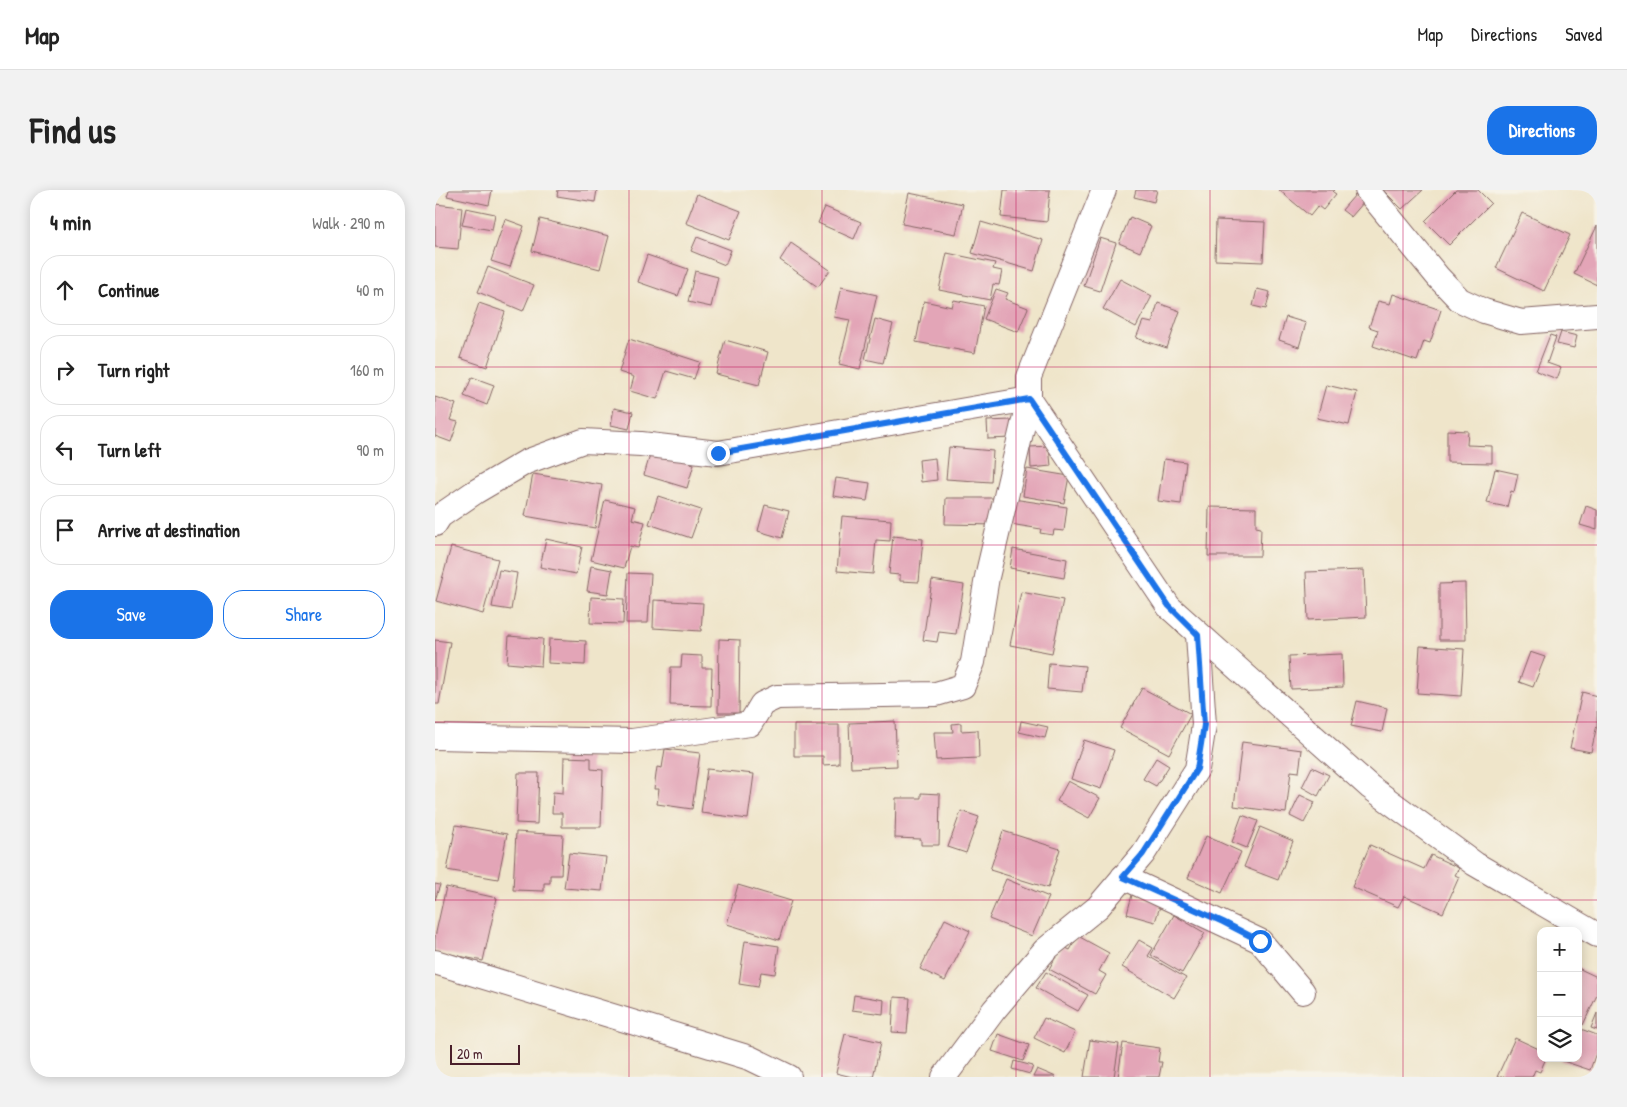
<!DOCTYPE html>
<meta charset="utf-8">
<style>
:root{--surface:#fff;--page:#f2f2f2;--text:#222;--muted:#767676;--line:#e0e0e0;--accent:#1a73e8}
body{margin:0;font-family:"Patrick Hand",sans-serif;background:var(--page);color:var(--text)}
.controls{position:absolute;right:15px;bottom:15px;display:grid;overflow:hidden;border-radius:10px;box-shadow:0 2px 12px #0003}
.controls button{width:45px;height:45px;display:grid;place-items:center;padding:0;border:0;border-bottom:1px solid var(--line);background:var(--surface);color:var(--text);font:25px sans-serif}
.scale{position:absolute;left:15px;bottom:12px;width:70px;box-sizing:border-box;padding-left:5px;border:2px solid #4a1f2b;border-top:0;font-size:14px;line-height:18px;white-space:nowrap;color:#4a1f2b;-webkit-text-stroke:4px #f7f3e8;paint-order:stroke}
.stop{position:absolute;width:15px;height:15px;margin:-11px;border:4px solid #1a73e8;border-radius:50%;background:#fff}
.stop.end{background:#1a73e8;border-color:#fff;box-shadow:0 1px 5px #0008}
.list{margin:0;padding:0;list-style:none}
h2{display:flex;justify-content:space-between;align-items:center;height:65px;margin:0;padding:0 20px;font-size:21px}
h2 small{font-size:16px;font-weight:400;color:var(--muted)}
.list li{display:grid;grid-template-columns:32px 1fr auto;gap:15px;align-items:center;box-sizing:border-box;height:70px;margin:0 10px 10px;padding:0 10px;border:1px solid var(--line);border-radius:20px}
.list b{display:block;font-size:19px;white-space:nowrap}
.list em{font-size:16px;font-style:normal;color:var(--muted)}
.actions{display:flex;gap:10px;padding:15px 20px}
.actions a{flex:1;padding:11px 0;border:1px solid var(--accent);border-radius:20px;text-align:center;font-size:18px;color:var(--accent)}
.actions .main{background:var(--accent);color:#fff}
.icon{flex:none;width:28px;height:28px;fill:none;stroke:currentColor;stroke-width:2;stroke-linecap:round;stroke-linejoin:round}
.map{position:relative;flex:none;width:1162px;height:887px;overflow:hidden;border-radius:20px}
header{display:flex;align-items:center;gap:30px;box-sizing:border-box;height:70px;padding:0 25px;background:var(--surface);border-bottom:1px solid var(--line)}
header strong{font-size:24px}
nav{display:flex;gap:28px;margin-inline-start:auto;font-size:18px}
.intro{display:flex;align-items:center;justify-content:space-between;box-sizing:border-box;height:120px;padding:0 30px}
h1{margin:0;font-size:35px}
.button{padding:12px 22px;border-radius:20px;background:var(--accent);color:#fff;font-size:18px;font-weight:700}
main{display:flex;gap:30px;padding:0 30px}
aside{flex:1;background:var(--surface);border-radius:20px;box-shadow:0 2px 12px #0003}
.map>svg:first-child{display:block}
</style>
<header>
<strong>Map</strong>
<nav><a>Map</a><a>Directions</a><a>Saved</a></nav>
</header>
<div class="intro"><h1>Find us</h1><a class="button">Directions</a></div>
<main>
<aside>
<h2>4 min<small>Walk · 290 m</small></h2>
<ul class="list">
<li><svg class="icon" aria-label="ahead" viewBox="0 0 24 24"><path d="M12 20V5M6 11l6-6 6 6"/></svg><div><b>Continue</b></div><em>40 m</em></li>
<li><svg class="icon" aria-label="right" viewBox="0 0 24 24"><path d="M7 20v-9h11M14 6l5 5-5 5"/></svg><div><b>Turn right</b></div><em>160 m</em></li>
<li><svg class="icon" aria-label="left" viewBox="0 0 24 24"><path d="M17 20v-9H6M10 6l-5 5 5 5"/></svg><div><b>Turn left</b></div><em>90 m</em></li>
<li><svg class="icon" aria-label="arrive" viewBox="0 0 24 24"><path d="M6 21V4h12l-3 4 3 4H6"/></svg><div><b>Arrive at destination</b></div></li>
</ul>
<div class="actions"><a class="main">Save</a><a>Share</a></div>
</aside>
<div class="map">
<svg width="1162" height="887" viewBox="0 0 1162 887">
<rect width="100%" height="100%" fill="#f7f3e8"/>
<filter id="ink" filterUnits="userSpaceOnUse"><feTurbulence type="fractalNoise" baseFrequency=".02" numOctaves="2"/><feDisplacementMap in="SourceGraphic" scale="10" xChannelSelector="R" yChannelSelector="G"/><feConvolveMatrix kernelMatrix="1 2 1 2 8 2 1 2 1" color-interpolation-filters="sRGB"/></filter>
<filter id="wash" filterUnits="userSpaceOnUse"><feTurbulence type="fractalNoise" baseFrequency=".0096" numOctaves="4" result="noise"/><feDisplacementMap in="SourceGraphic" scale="20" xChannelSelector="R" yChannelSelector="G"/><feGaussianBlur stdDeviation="1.12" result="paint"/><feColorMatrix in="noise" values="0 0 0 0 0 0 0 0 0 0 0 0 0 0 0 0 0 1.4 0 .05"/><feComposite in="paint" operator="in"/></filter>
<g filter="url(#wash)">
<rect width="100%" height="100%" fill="#efe5ca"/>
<g id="blocks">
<!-- building -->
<g fill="#e3a5b7">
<path d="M14,0H57L54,15L12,6Z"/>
<path d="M123,0H162L160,12L122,6Z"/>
<path d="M569,0H615L612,32L566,27Z"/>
<path d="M701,0H722L719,12L699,7Z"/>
<path d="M844,0H900L898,2L901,4L888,20L883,16L875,26Z"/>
<path d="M948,0H988L967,19Z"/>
<path d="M1021,0H1043L1056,13L1014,55L990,31Z"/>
<path d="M474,3L528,14L521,44L467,34Z"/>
<path d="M262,4L306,21L294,50L251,33Z"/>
<path d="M920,5L929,12L916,27L907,20Z"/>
<path d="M0,14L27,17L23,59L0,57Z"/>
<path d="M390,17L426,32L419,49L383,33Z"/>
<path d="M31,18L60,24L57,40L27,35Z"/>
<path d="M1087,23L1135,45L1109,101L1061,78Z"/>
<path d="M695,27L716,36L705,62L684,53Z"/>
<path d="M70,29L89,36L75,77L56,71Z"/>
<path d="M105,29L174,46L165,79L97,61Z"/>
<path d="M781,30L830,32L828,72L780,70Z"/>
<path d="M546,32L608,50L599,81L537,63Z"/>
<path d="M1162,36V95L1139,84Z"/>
<path d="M262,47L296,60L290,75L256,61Z"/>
<path d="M665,48L681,53L665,101L649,96Z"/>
<path d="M356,53L395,80L383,97L345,70Z"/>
<path d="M512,63L560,73L558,79L567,81L564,95L558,94L555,110L504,100Z"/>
<path d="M212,65L253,79L243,106L203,92Z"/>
<path d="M53,77L99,95L88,121L43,102Z"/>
<path d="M260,81L283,87L276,117L253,112Z"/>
<path d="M685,89L717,106L701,137L668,119Z"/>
<path d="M406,97L442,105L425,179L404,174L415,130L399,127Z"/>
<path d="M561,99L573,103L570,109L593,118L583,142L549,129Z"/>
<path d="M822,99L835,102L831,119L818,116Z"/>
<path d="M958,104L1006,120L995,153L989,151L982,171L938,156L943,140L934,137L943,111L955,114Z"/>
<path d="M519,110L549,116L540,163L481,152L489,111L517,117Z"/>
<path d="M44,113L70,122L52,177L25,168Z"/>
<path d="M723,113L745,121L732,158L701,148L708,131L717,133Z"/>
<path d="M851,127L871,133L864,157L844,150Z"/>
<path d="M440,129L458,134L448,173L430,169Z"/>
<path d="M1126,142L1142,146L1139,158L1122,154Z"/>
<path d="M1115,145L1121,147L1112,173L1126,178L1122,189L1101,181Z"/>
<path d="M194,149L265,172L259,189L231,181L222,209L195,201L199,187L184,182Z"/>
<path d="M290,150L333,162L324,195L281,184Z"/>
<path d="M37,187L59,195L52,215L29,206Z"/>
<path d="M891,195L922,202L914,235L882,228Z"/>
<path d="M0,207L21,214L15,230L23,232L16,252L0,246Z"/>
<path d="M179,218L198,222L194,239L176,235Z"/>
<path d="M576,230L577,248L553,249L552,231Z"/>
<path d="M1012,240L1033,241L1032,255L1057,256V273L1012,272Z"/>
<path d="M614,256L616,276L596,278L595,257Z"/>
<path d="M514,257L558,261L556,292L511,289Z"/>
<path d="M216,262L259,274L252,298L209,285Z"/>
<path d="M500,268L502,290L486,292L484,270Z"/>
<path d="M729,269L751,272L746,314L723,311Z"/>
<path d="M592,279L634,286L629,313L588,306Z"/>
<path d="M1060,279L1083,284L1079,302L1076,301L1072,317L1052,313Z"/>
<path d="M98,284L167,295L160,338L90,326Z"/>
<path d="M401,288L435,293L432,311L398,306Z"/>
<path d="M223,306L266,320L256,348L214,334Z"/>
<path d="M511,308H562V335L510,334Z"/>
<path d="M578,309L632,317L629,341L619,340L618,345L605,343L606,339L575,334Z"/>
<path d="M170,310L200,317L197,329L210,332L203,358L195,356L189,378L156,370Z"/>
<path d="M330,315L354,321L347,348L323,341Z"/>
<path d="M1151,316L1162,320V340L1145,335Z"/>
<path d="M774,317L821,318V337L826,338L825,366H773Z"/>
<path d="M407,326L456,330L455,351L441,350L438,384L402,381Z"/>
<path d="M458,346L488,349L484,392L465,391V385L454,384Z"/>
<path d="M111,349L147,357L141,384L105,377Z"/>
<path d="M16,357L63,369L48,424L1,411Z"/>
<path d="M578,359L632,369L629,388L575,378Z"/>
<path d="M156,376L177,380L173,404L152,401Z"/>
<path d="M64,380L82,383L76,420L57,417Z"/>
<path d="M929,380L931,427L873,430L871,382Z"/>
<path d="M193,383L216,384L213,433H191Z"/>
<path d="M497,390L529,395L521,444L504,442L502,452L488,450Z"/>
<path d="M1030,393L1031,450H1004V394Z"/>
<path d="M586,402L628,410L617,463L575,455Z"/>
<path d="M156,407L189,409L188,434L155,433Z"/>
<path d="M219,410L268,413L266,441L218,438Z"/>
<path d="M74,446L108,449L106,476L72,473Z"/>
<path d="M114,449L151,451L150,475L113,473Z"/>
<path d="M284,449L305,450L304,523H283Z"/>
<path d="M0,450L15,452L4,514H0Z"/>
<path d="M985,456L1029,459L1026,506L982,503Z"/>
<path d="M1095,462L1110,467L1098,497L1084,492Z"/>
<path d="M907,464L908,497L856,499L854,466Z"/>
<path d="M247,465L267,466V478H277L276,516L235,515L236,477H246Z"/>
<path d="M614,473L650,476L647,502L612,499Z"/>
<path d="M707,498L756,524L734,564L685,538Z"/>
<path d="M1147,502L1162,506V535L1156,562L1135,558Z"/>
<path d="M922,511L952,518L947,542L916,536Z"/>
<path d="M460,531L462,576L416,578L414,533Z"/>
<path d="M586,531L613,537L610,548L584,542Z"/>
<path d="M526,533V541L543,540L544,568L501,570L499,542H518L517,534Z"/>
<path d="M359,535H404V574L388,575V566H359Z"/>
<path d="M649,550L679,560L666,599L636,589Z"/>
<path d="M807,552L867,560L864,582L856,581L851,623L799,616Z"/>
<path d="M230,559L265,563L257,619L222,614L224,599H219L222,577L227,578Z"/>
<path d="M129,567L156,568V579L168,580L166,637H127V623H117L118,602L128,603Z"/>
<path d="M721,568L734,576L721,596L708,589Z"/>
<path d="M877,577L894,585L883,606L867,597Z"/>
<path d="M272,579L319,584L313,629L266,623Z"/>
<path d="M83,583H104L102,634L81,633Z"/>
<path d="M633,591L665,608L654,628L622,611Z"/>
<path d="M486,603L505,604L504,655H486V649L460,648L461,608H486Z"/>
<path d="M865,605L880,612L869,633L855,626Z"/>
<path d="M526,621L544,627L531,663L513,657Z"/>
<path d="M807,625L823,631L812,658L797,652Z"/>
<path d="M21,635L72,644L63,689L12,680Z"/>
<path d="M825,637L858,651L843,690L809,677Z"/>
<path d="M568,641L625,659L613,698L555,680Z"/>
<path d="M81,642L128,645L126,685H115V693H109V701L78,700Z"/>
<path d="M771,646L806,662L787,703L753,688Z"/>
<path d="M935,655L989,679L996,665L1024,678L1020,685L1024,687L1008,723L969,706L963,717L917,697Z"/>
<path d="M134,663L171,667L167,701L129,698Z"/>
<path d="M571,689L614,707L597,746L554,729Z"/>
<path d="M0,694L5,695L0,710Z"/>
<path d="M303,695L356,711L344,750L292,734Z"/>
<path d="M11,697L62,708L48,771L0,761V747Z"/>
<path d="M697,705L726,713L720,732L692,724Z"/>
<path d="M739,725L770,743L747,783L716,765Z"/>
<path d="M510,729L535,741L510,791L485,779Z"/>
<path d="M643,746L674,763L664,781L671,785L660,804L614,779L627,756L635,760Z"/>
<path d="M704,750L718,758L713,766L751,788L739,808L687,777Z"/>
<path d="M310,751L344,756L340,784L326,782L323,797L304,794Z"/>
<path d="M1143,778L1162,787V805L1148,835L1143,833Z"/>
<path d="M611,782L653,805L643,821L601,798Z"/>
<path d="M419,805L449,810L448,824L417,820Z"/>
<path d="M459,807L475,808L472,843L457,842Z"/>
<path d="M1162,823V840L1156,838Z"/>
<path d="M609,828L640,842L630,863L599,848Z"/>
<path d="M1143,838L1162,845V860L1155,880L1125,870L1143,868Z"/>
<path d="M410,844L446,852L438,887H417L401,883Z"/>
<path d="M563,844L594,855L588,871L557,861Z"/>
<path d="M1080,848L1106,860V868H1111L1105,882L1100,880L1097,887H1062Z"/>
<path d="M655,850L684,854L679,887H649Z"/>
<path d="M688,853L725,858L723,872H727L724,887H683Z"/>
<path d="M579,871L598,876L595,884L577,879Z"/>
<path d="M602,879L621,887H598Z"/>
</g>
</g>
</g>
<g filter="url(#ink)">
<use href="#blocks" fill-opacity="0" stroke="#846463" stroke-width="1"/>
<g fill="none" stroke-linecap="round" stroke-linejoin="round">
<!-- minor casing -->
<g stroke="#846463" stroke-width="26">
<g id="minor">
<path d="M932,0L1003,87L1025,110L1049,121L1086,132L1162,126"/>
<path d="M594,209L734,417L935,597L1040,674L1162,745"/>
<path d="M0,334L5,326L40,302L91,272L148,251L206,254L283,263L594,209"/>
<path d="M0,547L197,551L315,534L327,514L342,507L501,504L528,496L538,472L552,387L594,209V187L669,0"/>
<path d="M688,687L825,751L868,802"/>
<path d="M0,772L315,868L354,887"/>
<path d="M509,887L559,820L610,760L663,717L708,664L762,579L769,535L763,445"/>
</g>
</g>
<!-- minor -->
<use href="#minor" stroke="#fff" stroke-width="24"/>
</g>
</g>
<g fill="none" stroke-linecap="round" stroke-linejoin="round" filter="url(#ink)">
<!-- route -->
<path stroke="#1a73e8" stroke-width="6" d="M283,263L594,209L734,416L763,445L769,535L762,579L708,664L688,687L788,732L825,751"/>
</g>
<!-- grid -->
<path fill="none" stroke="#c2185b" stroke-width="1" stroke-opacity="0.55" d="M194,0V887M387,0V887M581,0V887M775,0V887M968,0V887M0,177H1162M0,355H1162M0,532H1162M0,710H1162"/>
</svg>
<div class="controls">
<button>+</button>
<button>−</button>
<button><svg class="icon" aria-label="layers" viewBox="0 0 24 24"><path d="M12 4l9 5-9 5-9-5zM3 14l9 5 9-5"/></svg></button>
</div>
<div class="scale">20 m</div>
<div class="stop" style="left:825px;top:751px"></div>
<div class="stop end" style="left:283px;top:263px"></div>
</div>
</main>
